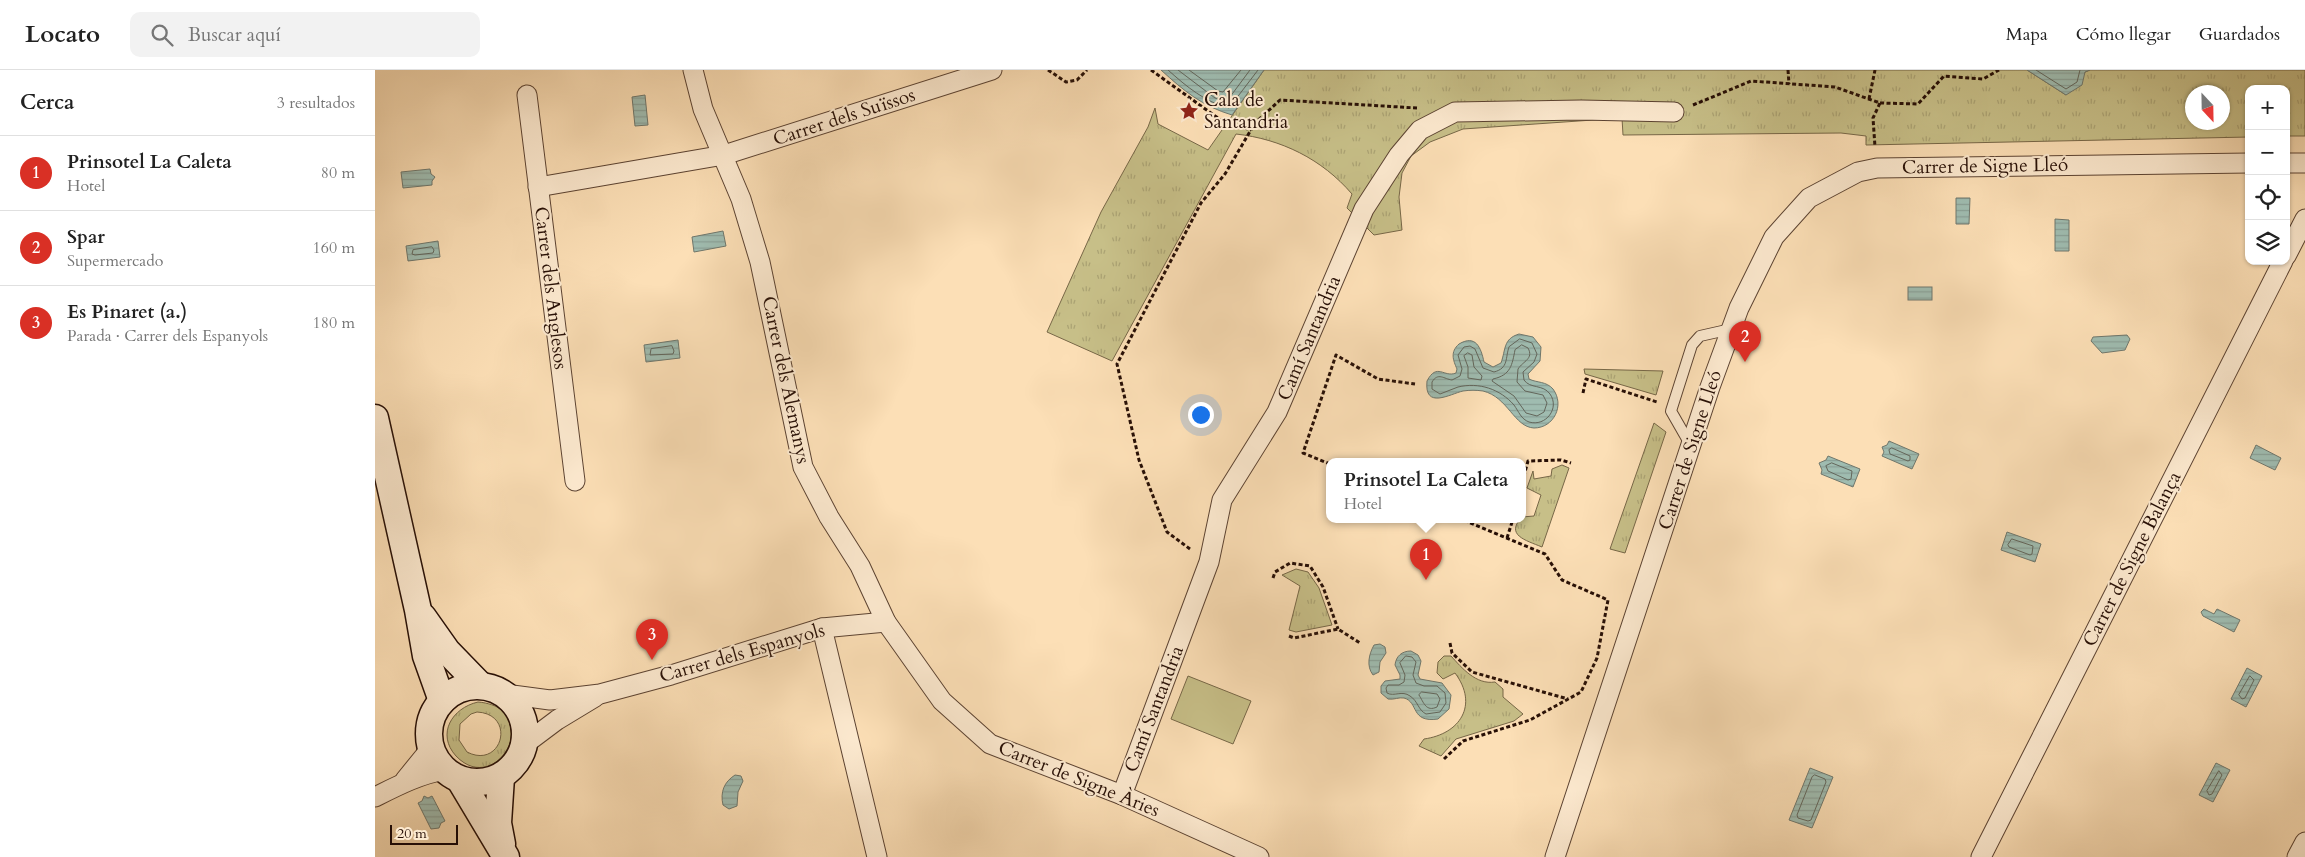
<!DOCTYPE html>
<html lang="es">
<meta charset="utf-8">
<style>
:root{--surface:#fff;--page:#f2f2f2;--text:#222;--muted:#767676;--line:#e0e0e0;--accent:#d93025}
body{margin:0;font-family:Cardo,serif;background:var(--page);color:var(--text)}
.controls{position:absolute;right:15px;top:15px;display:grid;overflow:hidden;border-radius:10px;box-shadow:0 1px 4px #0004}
.controls button{width:45px;height:45px;display:grid;place-items:center;padding:0;border:0;border-bottom:1px solid var(--line);background:var(--surface);color:var(--text);font:25px sans-serif}
.compass{position:absolute;left:1810px;top:15px;width:45px;height:45px;border-radius:50%;background:var(--surface);box-shadow:0 1px 4px #0004;rotate:158deg}
.scale{position:absolute;left:15px;bottom:12px;width:68px;box-sizing:border-box;padding-left:5px;border:2px solid #270f06;border-top:0;font-size:14px;line-height:18px;white-space:nowrap;color:#270f06;-webkit-text-stroke:4px #fdead0;paint-order:stroke}
.you{position:absolute;left:825px;top:344px;width:18px;height:18px;margin:-12px;border:4px solid #fff;border-radius:50%;background:#1a73e8;box-shadow:0 0 0 8px #1a73e833}
.badge{display:grid;place-items:center;width:32px;height:32px;border-radius:50%;background:var(--accent);color:#fff;font-size:16px;font-weight:700}
.pin{position:absolute;translate:-50% -41px;filter:drop-shadow(0 1px 2px #0008)}
.pin::after{content:'';position:absolute;top:26px;width:18px;height:15px;background:inherit;clip-path:polygon(0 0,100% 0,50% 100%)}
.popup{position:absolute;left:951px;top:388px;width:200px;height:65px;box-sizing:border-box;display:grid;place-content:center;border-radius:10px;background:var(--surface);filter:drop-shadow(0 1px 4px #0005);font-size:16px;white-space:nowrap;color:var(--muted)}
.popup b{font-size:19px;color:var(--text)}
.popup::after{content:'';position:absolute;left:50%;top:100%;margin-left:-10px;border:10px solid transparent;border-top-color:var(--surface)}
.list{margin:0;padding:0;list-style:none}
h2{display:flex;justify-content:space-between;align-items:center;height:65px;margin:0;padding:0 20px;font-size:21px}
h2 small{font-size:16px;font-weight:400;color:var(--muted)}
.list li{display:grid;grid-template-columns:32px 1fr auto;gap:15px;align-items:center;box-sizing:border-box;height:75px;padding:0 20px;border-top:1px solid var(--line)}
.list b{display:block;font-size:19px;white-space:nowrap}
.list p{margin:0;font-size:16px;white-space:nowrap;color:var(--muted)}
.list em{font-size:16px;font-style:normal;color:var(--muted)}
.icon{flex:none;width:28px;height:28px;fill:none;stroke:currentColor;stroke-width:2;stroke-linecap:round;stroke-linejoin:round}
.map{position:relative;flex:none;width:1930px;height:787px;overflow:hidden}
header{display:flex;align-items:center;gap:30px;box-sizing:border-box;height:70px;padding:0 25px;background:var(--surface);border-bottom:1px solid var(--line)}
header strong{font-size:24px}
nav{display:flex;gap:28px;margin-inline-start:auto;font-size:18px}
.search{width:350px;height:45px;background:var(--page);display:flex;align-items:center;gap:12px;box-sizing:border-box;padding:0 18px;border-radius:10px;color:var(--muted);font-size:19px}
main{display:flex}
aside{flex:1;background:var(--surface)}
.map>svg:first-child{display:block}
</style>
<header>
<strong>Locato</strong>
<div class="search"><svg class="icon" aria-label="search" viewBox="0 0 24 24"><circle cx="10" cy="10" r="6"/><path d="M15 15l6 6"/></svg>Buscar aquí</div>
<nav><a>Mapa</a><a>Cómo llegar</a><a>Guardados</a></nav>
</header>
<main>
<aside>
<h2>Cerca<small>3 resultados</small></h2>
<ul class="list">
<li><span class="badge">1</span><div><b>Prinsotel La Caleta</b><p>Hotel</p></div><em>80 m</em></li>
<li><span class="badge">2</span><div><b>Spar</b><p>Supermercado</p></div><em>160 m</em></li>
<li><span class="badge">3</span><div><b>Es Pinaret (a.)</b><p>Parada · Carrer dels Espanyols</p></div><em>180 m</em></li>
</ul>
</aside>
<div class="map">
<svg width="1930" height="787" viewBox="0 0 1930 787">
<defs>
<pattern id="grass-tufts" width="24" height="20" patternUnits="userSpaceOnUse" patternTransform="scale(1.25)"><rect width="24" height="20" fill="#c7bf88"/><path d="M3 7l-1-3M5 7V3M7 7l1-3M15 17l-1-3M17 17v-4M19 17l1-3" fill="none" stroke="#aba374"/></pattern>
<pattern id="water-rules" width="6" height="5" patternUnits="userSpaceOnUse" patternTransform="scale(1.25)"><rect width="6" height="5" fill="#9fbcb0"/><path d="M0 2.5h6" fill="none" stroke="#89a096"/></pattern>
</defs>
<rect width="100%" height="100%" fill="#fcdfb6"/>
<filter id="stains"><feTurbulence type="fractalNoise" baseFrequency=".004" numOctaves="4"/><feColorMatrix values="0 0 0 0 .2 0 0 0 0 .09 0 0 0 0 .02 0 0 0 .5 -.17"/></filter>
<radialGradient id="worn" r=".72"><stop offset=".6" stop-color="#630" stop-opacity="0"/><stop offset="1" stop-color="#630" stop-opacity=".3"/></radialGradient>
<!-- grass -->
<g fill="url(#grass-tufts)" stroke="#776747" fill-rule="evenodd">
<path d="M889,0H1652L1691,25L1710,2L1715,0H1930V66H1911V19H1874V67L1491,75V66L1466,63L1248,65L1247,48L1088,59L1055,72L1036,86L1027,103L1024,127L1027,160L999,165L972,138L977,124C947,89 906,69 861,64L737,291L672,262L726,142L773,57L780,38L783,54L833,80ZM1818,22H1848V52H1818Z"/>
<path d="M1209,299L1288,301L1281,325L1210,304Z"/>
<path d="M1279,353L1291,362L1250,483L1235,479Z"/>
<path d="M1187,395L1194,398L1167,477C1150,470 1130,465 1147,447L1159,446L1166,425L1152,418L1158,401L1159,409L1176,406L1177,399Z"/>
<path d="M921,499L933,502L944,518L957,555L921,562L914,560L925,516L907,505Z"/>
<path d="M1069,586H1076C1087,598 1101,615 1120,612L1128,619V627L1148,644L1139,651L1081,669L1066,686L1044,676L1049,669C1085,664 1104,635 1080,603L1068,609L1062,603L1063,592Z"/>
<path d="M103,632C172,638 122,729 81,686C61,664 77,638 103,632ZM102,642C142,644 127,700 92,682L84,670L85,654L96,644Z"/>
</g>
<!-- pitch -->
<path fill="#c7bf88" stroke="#776747" d="M813,606L876,631L858,674L796,649Z"/>
<!-- water -->
<g fill="url(#water-rules)" stroke="#6f776c">
<path d="M786,0H889L857,45C827,36 809,21 786,0Z"/>
<path d="M1652,0H1715L1710,2L1707,15L1691,25Z"/>
<path d="M270,25L273,55L260,56L257,27Z"/>
<path d="M55,99L56,104L60,107L57,111V115L28,118L26,102Z"/>
<path d="M1581,128H1595L1594,154H1581Z"/>
<path d="M1680,149L1694,150V181H1680Z"/>
<path d="M348,161L351,176L319,182L317,167Z"/>
<path d="M63,171L65,187L33,191L31,176Z"/>
<rect x="1533" y="217" width="24" height="13"/>
<path d="M1144,264L1158,267L1166,277L1165,291L1153,304L1154,309C1162,313 1171,311 1178,319C1190,335 1179,358 1159,358C1139,357 1133,327 1108,321C1101,320 1095,320 1088,321C1075,324 1049,340 1052,311C1062,292 1069,308 1081,303L1082,299C1078,290 1075,282 1084,274C1101,264 1106,278 1109,292L1118,297L1126,293C1131,279 1128,269 1144,264Z"/>
<path d="M1752,265L1755,269L1750,280L1727,283L1716,271L1718,267Z"/>
<path d="M303,270L305,288L271,292L269,275Z"/>
<path d="M1514,371L1544,384L1537,399L1507,386L1509,382L1507,377L1512,375Z"/>
<path d="M1881,375L1906,388L1900,400L1875,388Z"/>
<path d="M1453,386L1485,399L1478,417L1446,404L1447,400L1444,393L1451,390Z"/>
<path d="M1632,462L1666,474L1660,492L1626,480Z"/>
<path d="M1829,539L1839,544L1842,539L1865,550L1859,562L1828,546L1826,542Z"/>
<path d="M1005,574L1010,577L1011,583L1005,592L1004,602L998,605C991,596 994,584 999,575Z"/>
<path d="M1036,581L1043,585L1046,591L1043,605L1045,609L1067,613L1076,625L1074,639L1063,649C1035,653 1044,632 1029,628C1024,627 1019,630 1013,629L1006,623V616L1010,611L1025,609V605L1020,595C1021,586 1027,581 1036,581Z"/>
<path d="M1872,598L1887,606L1871,637L1856,629Z"/>
<path d="M1841,693L1855,700L1838,732L1824,725Z"/>
<path d="M1435,698L1458,707L1437,758L1414,750Z"/>
<path d="M360,705L366,706L368,711L363,722L362,736L354,739L348,735C345,722 349,712 360,705Z"/>
<path d="M49,726L53,728L57,726L70,751L66,753L64,758L56,759L43,733L47,731Z"/>
</g>
<g fill="none" stroke-linecap="round" stroke-linejoin="round">
<!-- shore -->
<g stroke="#63665b" stroke-width="1">
<path d="M793,0C812,17 830,32 854,38L883,0"/>
<path d="M803,0L840,28L852,31L875,0"/>
<path d="M814,0L843,21L848,22L866,0"/>
<path d="M1661,0L1691,19L1702,12L1705,0"/>
<path d="M57,177L59,180L58,183L40,185L37,184L38,180Z"/>
<path d="M1145,269L1157,273L1162,284L1159,292L1148,302L1149,310C1155,319 1168,314 1175,324C1185,338 1171,357 1154,352C1146,349 1144,342 1139,335C1125,319 1104,312 1083,317C1077,319 1071,322 1065,324L1057,319V312C1063,302 1069,309 1077,310L1085,306L1087,299L1083,285L1089,277L1095,276L1100,279L1108,298L1119,302C1134,298 1130,288 1134,277Z"/>
<path d="M1147,275L1153,278C1159,289 1148,291 1143,299L1142,312L1150,321L1168,325L1172,333L1169,342L1162,346L1151,343L1139,326L1117,311L1118,309C1136,305 1137,295 1140,280Z"/>
<path d="M297,276L299,281L298,284L275,285L276,279Z"/>
<path d="M1093,283L1097,285L1099,297L1107,306L1106,310L1093,308V297L1089,286Z"/>
<path d="M1517,378L1535,386V390L1533,391L1515,384L1514,380Z"/>
<path d="M1457,393L1477,401L1476,409L1473,410L1453,401L1451,396Z"/>
<path d="M1637,469L1658,476L1657,484L1655,485L1634,477L1633,475Z"/>
<path d="M1031,586L1037,587L1041,592L1038,605L1041,613L1049,616H1062L1070,623L1071,633L1065,642L1051,644C1043,640 1043,631 1035,626C1027,620 1019,627 1012,623L1011,618L1013,615H1024L1029,612L1030,605L1025,593Z"/>
<path d="M1875,606L1879,610L1870,628L1867,629L1864,625Z"/>
<path d="M1047,622L1062,624L1065,629L1062,637C1051,642 1049,633 1044,625Z"/>
<path d="M1844,701L1847,705L1837,724L1834,725L1832,721Z"/>
<path d="M1440,705L1450,709L1451,712L1436,750L1433,751L1423,748L1422,745L1437,707Z"/>
</g>
<!-- service casing -->
<g stroke="#5c4332" stroke-width="12">
<path id="service" d="M1316,376L1296,341L1317,275L1325,266L1356,259"/>
</g>
<!-- minor casing -->
<g stroke="#5c4332" stroke-width="21">
<g id="minor">
<path d="M318,0L328,39L366,129L385,192L428,397L454,447L485,496L511,552L567,631L615,674L747,725L884,787"/>
<path d="M152,25L200,411"/>
<path d="M1911,93H1930"/>
<path d="M163,117L349,85L617,0"/>
<path d="M1911,186L1930,149"/>
<path d="M447,558L502,787"/>
<path d="M130,624L175,630L225,624L296,605L447,558L511,552"/>
<path d="M150,674L182,650L220,627"/>
<path d="M30,710L56,678"/>
<path d="M747,725L834,492L847,430L902,342L989,139L1024,85L1045,60L1080,42L1206,40L1299,42"/>
<path d="M0,727C22,716 45,704 70,700"/>
<path d="M1180,787L1335,317L1364,238L1399,167L1434,128L1483,102L1502,98L1874,93"/>
<path d="M1606,787L1908,191"/>
<path d="M1922,787L1930,772"/>
</g>
</g>
<!-- secondary casing -->
<g stroke="#270f06" stroke-width="29">
<g id="secondary">
<path d="M0,348L43,540L51,586L67,631"/>
<path d="M48,547L72,581L105,615"/>
<circle cx="102" cy="664" r="48"/>
<path d="M126,707L123,753L127,774"/>
<path d="M85,710L131,787"/>
</g>
</g>
<!-- path -->
<g stroke="#270f06" stroke-width="3" stroke-dasharray="4 2.5" stroke-linecap="butt">
<path d="M673,0L691,12L702,10L712,0"/>
<path d="M776,0L847,51L876,60"/>
<path d="M1413,0L1414,14"/>
<path d="M1494,29L1500,0"/>
<path d="M1505,33L1543,34L1569,6L1608,9L1624,0"/>
<path d="M1318,35L1376,11L1460,17L1505,33L1498,48L1500,77"/>
<path d="M1208,323L1211,309L1282,332"/>
<path d="M955,394L928,383L961,285L1003,309L1040,314"/>
<path d="M1147,413L1153,391L1186,390L1196,393"/>
<path d="M1132,468L1138,449"/>
<path d="M815,479L792,462L764,390L742,294L826,133L850,104L880,53L905,30L1042,38"/>
<path d="M898,508L900,502L915,493L935,496L948,517L963,559"/>
<path d="M914,566L919,568L963,559L985,573"/>
<path d="M1075,573L1077,583L1097,602L1193,629"/>
<path d="M47,660V646"/>
<path d="M1069,689L1088,671L1155,650L1206,622L1222,588L1233,530L1187,510L1170,484L1086,449"/>
</g>
<!-- service -->
<use href="#service" stroke="#fdead0" stroke-width="10"/>
<!-- minor -->
<use href="#minor" stroke="#fdead0" stroke-width="19"/>
<!-- secondary -->
<use href="#secondary" stroke="#fdead0" stroke-width="26"/>
</g>
<!-- icons -->
<defs>
<g id="sight-bare" transform="scale(1.5)"><path d="M0-6L1.8-2.2L6-1.7L2.9 1.2L3.7 5.4L0 3.3L-3.7 5.4L-2.9 1.2L-6-1.7L-1.8-2.2Z" fill="#8f2418" stroke="#fdead0" stroke-width="2.5" paint-order="stroke"/></g>
</defs>
<g fill-rule="evenodd">
<use href="#sight-bare" x="814" y="41"/>
</g>
<g text-anchor="middle" dominant-baseline="central" stroke-width="4" stroke-linejoin="round" paint-order="stroke">
<!-- poi labels -->
<g font-size="19" fill="#270f06" stroke="#fdead0" text-anchor="start">
<text x="829" y="30">Cala de<tspan x="829" dy="22">Santandria</tspan></text>
</g>
<!-- street labels -->
<g font-size="19" fill="#270f06" stroke="#fdead0">
<text transform="translate(469 47) rotate(-18)">Carrer dels Suïssos</text>
<text transform="translate(1610 96) rotate(-1)">Carrer de Signe Lleó</text>
<text transform="translate(176 218) rotate(83)">Carrer dels Anglesos</text>
<text transform="translate(934 268) rotate(-67)">Camí Santandria</text>
<text transform="translate(411 310) rotate(78)">Carrer dels Alemanys</text>
<text transform="translate(1315 380) rotate(-72)">Carrer de Signe Lleó</text>
<text transform="translate(1757 489) rotate(-63)">Carrer de Signe Balança</text>
<text transform="translate(367 583) rotate(-16)">Carrer dels Espanyols</text>
<text transform="translate(779 639) rotate(-69)">Camí Santandria</text>
<text transform="translate(704 709) rotate(22)">Carrer de Signe Àries</text>
</g>
</g>
<rect width="100%" height="100%" filter="url(#stains)"/>
<rect width="100%" height="100%" fill="url(#worn)"/>
</svg>
<div class="controls">
<button>+</button>
<button>−</button>
<button><svg class="icon" aria-label="locate" viewBox="0 0 24 24"><circle cx="12" cy="12" r="6"/><path d="M12 2v4M12 18v4M2 12h4M18 12h4"/></svg></button>
<button><svg class="icon" aria-label="layers" viewBox="0 0 24 24"><path d="M12 4l9 5-9 5-9-5zM3 14l9 5 9-5"/></svg></button>
</div>
<svg class="compass" viewBox="-18 -18 36 36"><path d="M0-13l5 13h-10z" fill="#e53935"/><path d="M0 13l5-13h-10z" fill="#767676"/></svg>
<div class="scale">20 m</div>
<div class="you"></div>
<div class="pin badge" style="left:1051px;top:510px">1</div>
<div class="popup"><b>Prinsotel La Caleta</b>Hotel</div>
<div class="pin badge" style="left:1370px;top:292px">2</div>
<div class="pin badge" style="left:277px;top:590px">3</div>
</div>
</main>
